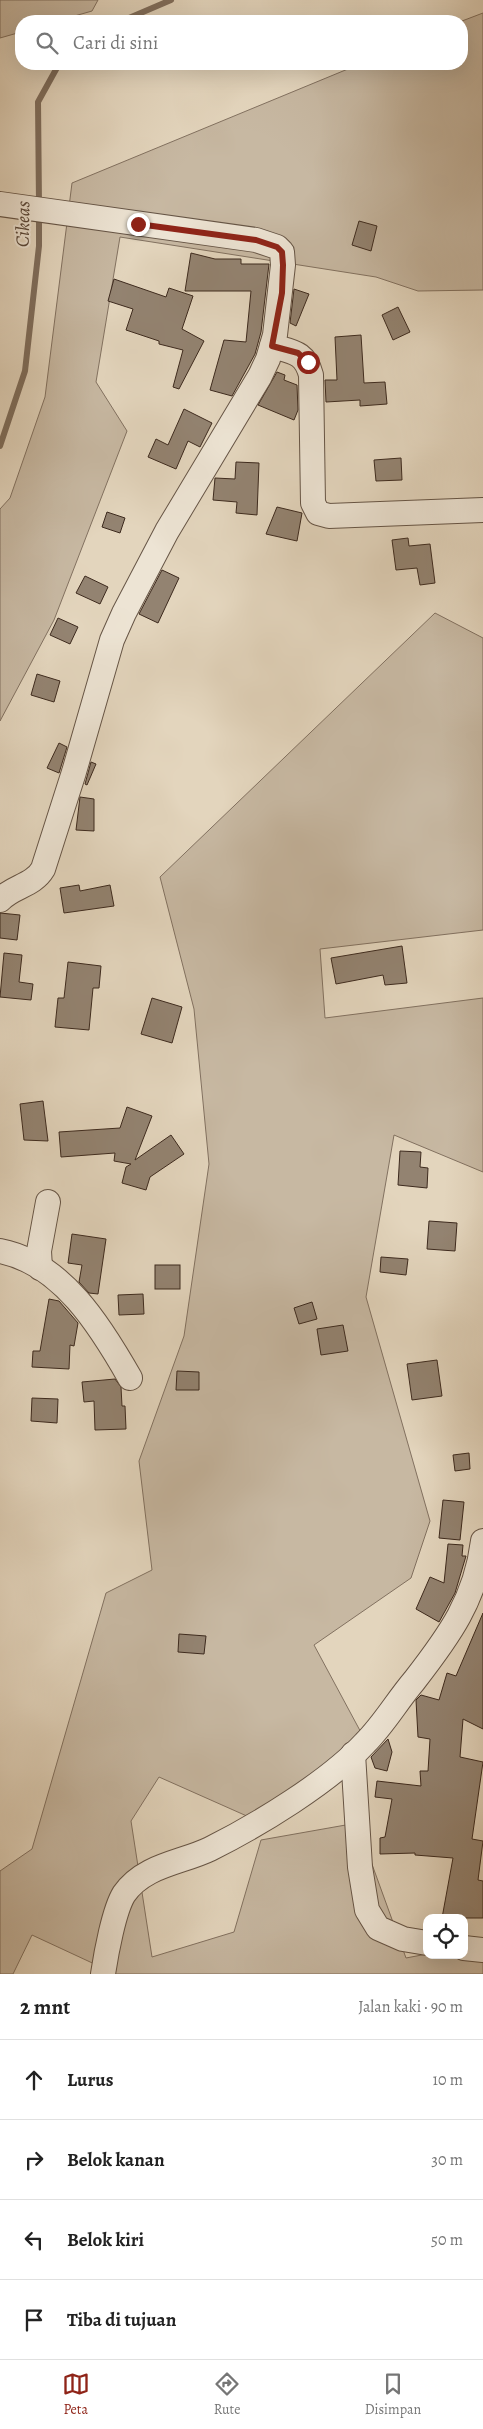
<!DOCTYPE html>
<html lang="id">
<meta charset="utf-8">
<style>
:root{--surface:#fff;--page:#f2f2f2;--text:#222;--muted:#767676;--line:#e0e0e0;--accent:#8f2418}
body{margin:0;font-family:Alegreya,serif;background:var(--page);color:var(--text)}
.controls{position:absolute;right:15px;bottom:15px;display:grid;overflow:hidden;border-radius:10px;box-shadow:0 5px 20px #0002}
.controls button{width:45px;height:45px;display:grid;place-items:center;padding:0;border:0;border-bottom:1px solid var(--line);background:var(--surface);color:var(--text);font:25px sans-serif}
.stop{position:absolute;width:15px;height:15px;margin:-11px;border:4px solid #8f2418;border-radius:50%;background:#fff}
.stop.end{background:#8f2418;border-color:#fff;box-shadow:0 1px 5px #0008}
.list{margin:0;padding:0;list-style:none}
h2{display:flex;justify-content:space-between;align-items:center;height:65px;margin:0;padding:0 20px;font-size:21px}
h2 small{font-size:16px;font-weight:400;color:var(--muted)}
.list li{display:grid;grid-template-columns:32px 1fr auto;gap:15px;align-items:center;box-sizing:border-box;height:80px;padding:0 20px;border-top:1px solid var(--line)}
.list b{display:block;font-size:19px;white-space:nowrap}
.list em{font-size:16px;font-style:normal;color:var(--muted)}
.icon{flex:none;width:28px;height:28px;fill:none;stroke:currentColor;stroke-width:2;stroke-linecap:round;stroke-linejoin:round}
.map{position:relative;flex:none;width:483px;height:1974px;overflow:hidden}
.search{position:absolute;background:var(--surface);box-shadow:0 5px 20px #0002;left:15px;right:15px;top:15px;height:55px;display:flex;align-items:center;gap:12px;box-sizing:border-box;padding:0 18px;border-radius:20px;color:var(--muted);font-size:19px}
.sheet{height:385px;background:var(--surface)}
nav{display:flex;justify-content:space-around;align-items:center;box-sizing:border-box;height:70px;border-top:1px solid var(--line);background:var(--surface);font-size:14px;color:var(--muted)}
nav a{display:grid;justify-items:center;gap:2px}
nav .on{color:var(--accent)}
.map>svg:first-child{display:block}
</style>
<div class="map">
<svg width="483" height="1974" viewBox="0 0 483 1974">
<rect width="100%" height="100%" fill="#e3d5bd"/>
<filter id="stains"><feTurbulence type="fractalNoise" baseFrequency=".004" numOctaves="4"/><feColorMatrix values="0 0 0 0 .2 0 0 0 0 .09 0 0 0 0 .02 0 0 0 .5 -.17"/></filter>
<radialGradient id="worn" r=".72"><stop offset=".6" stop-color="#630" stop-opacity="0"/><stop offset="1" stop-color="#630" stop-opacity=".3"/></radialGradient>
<!-- green -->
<g fill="#c7b8a2" stroke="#827160">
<path d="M0,0H98L92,11L57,21H21V32L0,38Z"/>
<path d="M483,13V290L418,291L376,277L120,237L96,382L127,431L54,620L0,721V509L10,498L45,397L72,183L360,64H462V21Z"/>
<path d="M435,613L483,638V930L320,949L325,1018L483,998V1172L394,1135L366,1297L430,1521L411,1578L314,1645L364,1738L363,1763L249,1817L159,1777L131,1821L152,1957L234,1932L261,1840L357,1823L406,1958L427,1954L464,1955L483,1943V1974H116L32,1935L13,1974H0V1871L32,1849L106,1593L152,1570L139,1461L184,1336L209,1164L194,1009L160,877Z"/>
</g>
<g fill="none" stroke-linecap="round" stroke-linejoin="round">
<!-- stream -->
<g stroke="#7f6e5d" stroke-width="6">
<path d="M122,21L171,0"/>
<path d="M39,204L38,102L59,64"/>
<path d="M0,446L25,371L39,246V214"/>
</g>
</g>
<!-- building -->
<g fill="#938371" stroke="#3d2a1e">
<path d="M359,221L377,226L371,251L352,245Z"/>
<path d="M191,253L215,259H241V264H269L261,332L255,354L232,396L210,390L224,340L246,342L251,291H185Z"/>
<path d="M114,279L166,297L169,288L193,296L182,329L204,341L179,389L173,387L183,350L159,344V341L126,330L133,309L108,301Z"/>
<path d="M294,289L309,294L296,326L290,323Z"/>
<path d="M398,307L410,332L393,340L382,315Z"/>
<path d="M361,335L364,383L385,382L387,404L360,406V400L326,402L325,380H337L335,337Z"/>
<path d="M277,372L285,375L284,380L297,385L298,410L294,420L258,405Z"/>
<path d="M184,409L212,423L200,447L188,441L176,469L148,457L156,439L168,445Z"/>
<path d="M401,458L402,480L376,481L374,460Z"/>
<path d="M236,462L259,463L257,515L236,513L237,502L213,500L215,478L235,479Z"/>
<path d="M277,507L302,513L297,541L266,534Z"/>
<path d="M107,512L125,518L120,533L102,527Z"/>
<path d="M408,538L409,546L430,544L435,583L420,585L417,568L396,570L392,540Z"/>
<path d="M162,570L179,578L158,623L139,614Z"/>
<path d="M85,576L108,587L100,604L76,593Z"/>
<path d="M58,618L78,627L70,644L50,635Z"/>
<path d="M37,674L60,681L54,702L31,695Z"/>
<path d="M59,743L67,747L59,773L47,768Z"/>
<path d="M91,762L96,764L87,785L85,784Z"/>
<path d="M80,797L94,799V831L76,830Z"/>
<path d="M79,885L80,891L110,885L114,906L64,913L60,888Z"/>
<path d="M0,913L20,915L17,940L0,938Z"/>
<path d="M402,946L407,983L385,985L383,975L336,984L331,958Z"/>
<path d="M4,953L22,955L19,982L33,984L31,1000L0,997Z"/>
<path d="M68,962L101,966L99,988H93L89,1030L55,1027L58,998H64Z"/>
<path d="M152,998L182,1007L172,1043L141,1034Z"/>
<path d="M43,1101L48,1141L24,1140L20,1104Z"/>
<path d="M127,1107L152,1116L135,1160L171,1135L184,1154L150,1177L146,1190L122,1183L126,1167L131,1164L114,1161L115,1153L61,1157L59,1132L120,1128Z"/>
<path d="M400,1151L421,1152L420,1167L428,1168L427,1188L398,1185Z"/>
<path d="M429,1221L457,1223L455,1251L427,1249Z"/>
<path d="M72,1234L106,1239L98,1294L89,1293L79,1282L82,1265L68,1263Z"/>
<path d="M381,1257L408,1259L406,1275L380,1272Z"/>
<rect x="155" y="1265" width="25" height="24"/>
<path d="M143,1294L144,1314L119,1315L118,1295Z"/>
<path d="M49,1299L59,1301L78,1323L74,1346L70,1345L69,1369L32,1367L33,1351H40Z"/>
<path d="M312,1302L317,1319L299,1324L294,1308Z"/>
<path d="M343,1325L348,1351L321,1355L317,1329Z"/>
<path d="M437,1360L442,1396L412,1400L407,1364Z"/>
<path d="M177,1371L199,1372V1390H176Z"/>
<path d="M115,1379L121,1387L122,1406H125L126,1429L95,1430L94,1401L84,1402L82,1382Z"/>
<path d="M32,1398L58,1399L57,1423L31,1421Z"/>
<path d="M469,1453L470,1469L455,1471L453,1455Z"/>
<path d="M443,1500L464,1502L460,1540L439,1538Z"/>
<path d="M448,1544L463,1545L462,1556H466L455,1593L439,1622L416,1609L430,1577L444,1583Z"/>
<path d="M483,1613V1729L463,1719L460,1757L483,1762L472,1839L483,1841L478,1880L483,1881V1918H442L453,1858L415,1855V1853L380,1854V1838L385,1837L392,1799L375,1797L377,1781L421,1786L420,1771H428L430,1739L418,1737L416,1700L421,1695L439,1700L447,1673L456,1676Z"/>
<path d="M179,1634L206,1636L204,1654L178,1652Z"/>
<path d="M388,1739L392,1752L387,1771L375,1768L371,1757Z"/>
</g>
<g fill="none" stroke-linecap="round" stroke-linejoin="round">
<!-- street casing -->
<g stroke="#665546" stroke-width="26">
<g id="street">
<path d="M0,204L256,240L277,247L282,252L283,265L275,335L268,359L260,376L167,531L124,613L112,640L74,772L43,869C33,886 13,886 0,900"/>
<path d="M272,346C293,352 305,352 311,375L313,503L318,513L329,516L483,510"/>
<path d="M0,1251C62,1263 101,1327 130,1378"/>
<path d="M40,1268L39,1251L48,1202"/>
<path d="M353,1754L360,1867L367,1910L378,1928L403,1939L427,1943"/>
<path d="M464,1948L483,1950"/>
<path d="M103,1974C106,1954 114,1910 124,1894C144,1865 181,1863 210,1849C258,1825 329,1782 365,1743C384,1724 397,1701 414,1681C449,1636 476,1599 483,1541"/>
</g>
</g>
<!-- street -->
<use href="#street" stroke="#ede4d4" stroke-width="24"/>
</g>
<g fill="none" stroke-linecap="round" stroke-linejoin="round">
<!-- route -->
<path stroke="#8f2418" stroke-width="6" d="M138,224L256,240L277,247L282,252L283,265L282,293L272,346L298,353L308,362"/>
</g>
<g text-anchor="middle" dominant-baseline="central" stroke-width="4" stroke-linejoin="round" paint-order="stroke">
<!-- water labels -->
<g font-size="19" font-style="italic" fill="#584638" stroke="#ede4d4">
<text transform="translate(23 224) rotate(-89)">Cikeas</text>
</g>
</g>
<rect width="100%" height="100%" filter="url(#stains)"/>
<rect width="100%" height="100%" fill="url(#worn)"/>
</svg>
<div class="controls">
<button><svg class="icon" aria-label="locate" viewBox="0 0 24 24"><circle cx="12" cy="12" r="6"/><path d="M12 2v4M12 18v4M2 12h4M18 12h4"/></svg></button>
</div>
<div class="stop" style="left:308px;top:362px"></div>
<div class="stop end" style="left:138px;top:224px"></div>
<div class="search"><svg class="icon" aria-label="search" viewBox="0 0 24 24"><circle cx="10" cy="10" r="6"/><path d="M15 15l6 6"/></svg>Cari di sini</div>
</div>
<section class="sheet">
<h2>2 mnt<small>Jalan kaki · 90 m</small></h2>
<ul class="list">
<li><svg class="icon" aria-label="ahead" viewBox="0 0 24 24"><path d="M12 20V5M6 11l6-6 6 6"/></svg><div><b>Lurus</b></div><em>10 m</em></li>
<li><svg class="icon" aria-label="right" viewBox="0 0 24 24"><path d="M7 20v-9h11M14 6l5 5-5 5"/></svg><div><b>Belok kanan</b></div><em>30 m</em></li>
<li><svg class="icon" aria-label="left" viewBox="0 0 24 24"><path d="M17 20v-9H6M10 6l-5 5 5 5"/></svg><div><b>Belok kiri</b></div><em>50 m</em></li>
<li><svg class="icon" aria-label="arrive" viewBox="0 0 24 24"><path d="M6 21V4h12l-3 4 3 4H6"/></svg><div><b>Tiba di tujuan</b></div></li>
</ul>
</section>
<nav>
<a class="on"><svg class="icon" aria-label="map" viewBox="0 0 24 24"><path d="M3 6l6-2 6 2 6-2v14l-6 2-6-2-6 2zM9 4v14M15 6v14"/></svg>Peta</a>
<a><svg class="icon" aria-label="directions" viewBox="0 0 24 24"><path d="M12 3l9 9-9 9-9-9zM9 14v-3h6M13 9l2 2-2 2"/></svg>Rute</a>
<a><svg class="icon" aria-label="saved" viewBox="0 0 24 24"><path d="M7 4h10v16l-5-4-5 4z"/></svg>Disimpan</a>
</nav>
